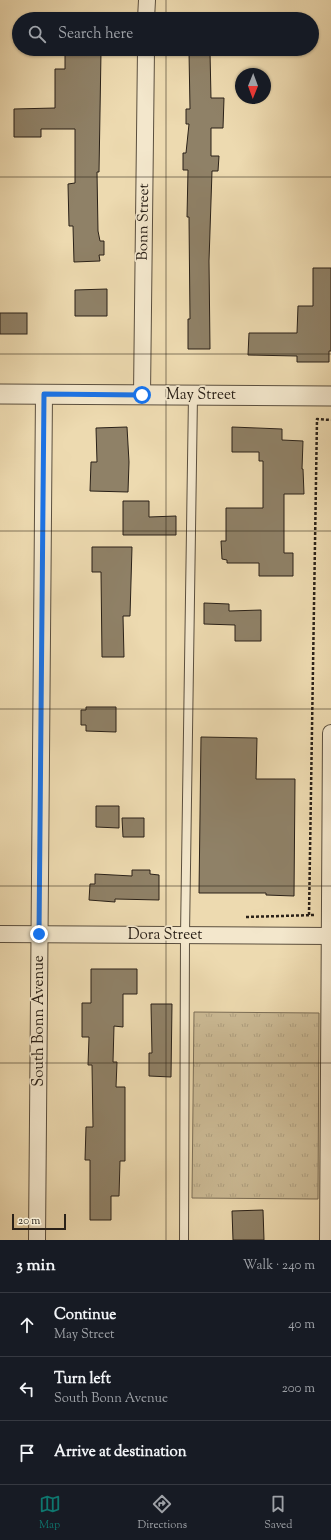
<!DOCTYPE html>
<meta charset="utf-8">
<style>
:root{--surface:#171b24;--page:#20242c;--text:#f1f3f6;--muted:#9ea1a6;--line:#363941;--accent:#0f766e}
body{margin:0;font-family:"Sorts Mill Goudy",serif;background:var(--page);color:var(--text)}
.compass{position:absolute;left:235px;top:68px;width:36px;height:36px;border-radius:50%;background:var(--surface);box-shadow:0 1px 3px #0004;rotate:181deg}
.scale{position:absolute;left:12px;bottom:10px;width:54px;box-sizing:border-box;padding-left:4px;border:2px solid #2a2118;border-top:0;font-size:11px;line-height:14px;white-space:nowrap;color:#2a2118;-webkit-text-stroke:3px #f3e7cc;paint-order:stroke}
.stop{position:absolute;width:12px;height:12px;margin:-9px;border:3px solid #1a73e8;border-radius:50%;background:#fff}
.stop.end{background:#1a73e8;border-color:#fff;box-shadow:0 1px 4px #0008}
.list{margin:0;padding:0;list-style:none}
h2{display:flex;justify-content:space-between;align-items:center;height:52px;margin:0;padding:0 16px;font-size:17px}
h2 small{font-size:13px;font-weight:400;color:var(--muted)}
.list li{display:grid;grid-template-columns:26px 1fr auto;gap:12px;align-items:center;box-sizing:border-box;height:64px;padding:0 16px;border-top:1px solid var(--line)}
.list b{display:block;font-size:15px;white-space:nowrap}
.list p{margin:0;font-size:13px;white-space:nowrap;color:var(--muted)}
.list em{font-size:13px;font-style:normal;color:var(--muted)}
.icon{flex:none;width:22px;height:22px;fill:none;stroke:currentColor;stroke-width:2;stroke-linecap:round;stroke-linejoin:round}
.map{position:relative;flex:none;width:331px;height:1240px;overflow:hidden}
.search{position:absolute;background:var(--surface);box-shadow:0 1px 3px #0004;left:12px;right:12px;top:12px;height:44px;display:flex;align-items:center;gap:10px;box-sizing:border-box;padding:0 14px;border-radius:22px;color:var(--muted);font-size:15px}
.sheet{height:244px;background:var(--surface)}
nav{display:flex;justify-content:space-around;align-items:center;box-sizing:border-box;height:56px;border-top:1px solid var(--line);background:var(--surface);font-size:11px;color:var(--muted)}
nav a{display:grid;justify-items:center;gap:2px}
nav .on{color:var(--accent)}
.map>svg:first-child{display:block}
</style>
<div class="map">
<svg width="331" height="1240" viewBox="0 0 331 1240">
<defs>
<pattern id="grass-tufts" width="24" height="20" patternUnits="userSpaceOnUse"><rect width="24" height="20" fill="#ccbb96"/><path d="M3 7l-1-3M5 7V3M7 7l1-3M15 17l-1-3M17 17v-4M19 17l1-3" fill="none" stroke="#afa081"/></pattern>
</defs>
<rect width="100%" height="100%" fill="#eddab0"/>
<filter id="stains"><feTurbulence type="fractalNoise" baseFrequency=".005" numOctaves="4"/><feColorMatrix values="0 0 0 0 .2 0 0 0 0 .09 0 0 0 0 .02 0 0 0 .5 -.17"/></filter>
<radialGradient id="worn" r=".72"><stop offset=".6" stop-color="#630" stop-opacity="0"/><stop offset="1" stop-color="#630" stop-opacity=".3"/></radialGradient>
<!-- grass -->
<path fill="url(#grass-tufts)" stroke="#7b6e57" d="M194,1012L319,1013L318,1199L192,1198Z"/>
<!-- building -->
<g fill="#8f8167" stroke="#2a2118">
<path d="M101,52L99,172H97L98,231L100,241H104V255H99L100,261L74,262L73,226H69L68,184L75,183V129H41V137H14V109L55,108V69H65V53Z"/>
<path d="M189,52H210L211,98H224L223,128H211V156H219L218,171H212L209,261L210,349H188V319H190L189,217H187L188,170H183V153H186L189,124H186V109H190Z"/>
<path d="M313,268H331V351H329V362H297V356L248,355L249,333H297L298,306H313Z"/>
<path d="M107,289V316H75V290Z"/>
<rect x="0" y="313" width="27" height="21"/>
<path d="M127,427L129,462L128,492L90,491L91,462H97L96,428Z"/>
<path d="M232,427L282,429V440L303,441L302,469H303L304,494H284V553H293V576H259V563H227V560L222,559L221,541H226V508H263V461H259V452H232Z"/>
<path d="M123,501H149V517L176,516V535H123Z"/>
<path d="M92,547H132L130,616H123L124,657H102L101,572H92Z"/>
<path d="M204,603L229,604V611L261,610V641H235V625L204,624Z"/>
<path d="M86,707H116V732L86,731V725H81V710H86Z"/>
<path d="M201,737L257,738L256,779H295L294,896L266,895V893H199Z"/>
<path d="M96,806H119V828L96,827Z"/>
<path d="M122,818H144V837H123Z"/>
<path d="M132,870H150V874L159,875V900L115,899V902L89,900L90,884H95V874L132,876Z"/>
<path d="M91,969H137V994H123V1027L114,1026L113,1062H117L116,1087H125V1161H120L119,1196H111V1220H90V1160H85L86,1127H93L92,1065H88L89,1037H82V1003H91Z"/>
<path d="M151,1004H172L171,1077L149,1076V1053H152Z"/>
<path d="M263,1210L264,1240H233L232,1211Z"/>
</g>
<g fill="none" stroke-linecap="round" stroke-linejoin="round">
<!-- service casing -->
<g stroke="#5b4f3e" stroke-width="10">
<path id="service" d="M184,1240L185,935L193,395"/>
</g>
<!-- minor casing -->
<g stroke="#5b4f3e" stroke-width="18">
<g id="minor">
<path d="M146,19L147,0"/>
<path d="M142,395L146,49"/>
<path d="M0,934L331,936"/>
<path d="M37,1240L44,394"/>
<path d="M328,1240L331,733"/>
</g>
</g>
<!-- tertiary casing -->
<g stroke="#5b4f3e" stroke-width="21">
<path id="tertiary" d="M0,394L331,396"/>
</g>
<!-- path -->
<g stroke="#2a2118" stroke-width="2.5" stroke-dasharray="3 2" stroke-linecap="butt">
<path d="M309,915L317,419L331,420"/>
<path d="M246,917L315,915"/>
</g>
<!-- service -->
<use href="#service" stroke="#f3e7cc" stroke-width="8"/>
<!-- minor -->
<use href="#minor" stroke="#f3e7cc" stroke-width="16"/>
<!-- tertiary -->
<use href="#tertiary" stroke="#f3e7cc" stroke-width="19"/>
</g>
<g fill="none" stroke-linecap="round" stroke-linejoin="round">
<!-- route -->
<path stroke="#1a73e8" stroke-width="5" d="M39,934L44,394L142,395"/>
</g>
<!-- grid -->
<path fill="none" stroke="#2a2118" stroke-width="1" stroke-opacity="0.55" d="M166,0V19M166,49V1240M0,177H331M0,354H331M0,531H331M0,709H331M0,886H331M0,1063H331"/>
<g text-anchor="middle" dominant-baseline="central" stroke-width="3.5" stroke-linejoin="round" paint-order="stroke">
<!-- street labels -->
<g font-size="15" fill="#2a2118" stroke="#f3e7cc">
<text transform="translate(144 222) rotate(-89)">Bonn Street</text>
<text x="201" y="395">May Street</text>
<text x="165" y="935">Dora Street</text>
<text transform="translate(39 1021) rotate(-90)">South Bonn Avenue</text>
</g>
</g>
<rect width="100%" height="100%" filter="url(#stains)"/>
<rect width="100%" height="100%" fill="url(#worn)"/>
</svg>
<svg class="compass" viewBox="-18 -18 36 36"><path d="M0-13l5 13h-10z" fill="#e53935"/><path d="M0 13l5-13h-10z" fill="#9ea1a6"/></svg>
<div class="scale">20 m</div>
<div class="stop" style="left:142px;top:395px"></div>
<div class="stop end" style="left:39px;top:934px"></div>
<div class="search"><svg class="icon" aria-label="search" viewBox="0 0 24 24"><circle cx="10" cy="10" r="6"/><path d="M15 15l6 6"/></svg>Search here</div>
</div>
<section class="sheet">
<h2>3 min<small>Walk · 240 m</small></h2>
<ul class="list">
<li><svg class="icon" aria-label="ahead" viewBox="0 0 24 24"><path d="M12 20V5M6 11l6-6 6 6"/></svg><div><b>Continue</b><p>May Street</p></div><em>40 m</em></li>
<li><svg class="icon" aria-label="left" viewBox="0 0 24 24"><path d="M17 20v-9H6M10 6l-5 5 5 5"/></svg><div><b>Turn left</b><p>South Bonn Avenue</p></div><em>200 m</em></li>
<li><svg class="icon" aria-label="arrive" viewBox="0 0 24 24"><path d="M6 21V4h12l-3 4 3 4H6"/></svg><div><b>Arrive at destination</b></div></li>
</ul>
</section>
<nav>
<a class="on"><svg class="icon" aria-label="map" viewBox="0 0 24 24"><path d="M3 6l6-2 6 2 6-2v14l-6 2-6-2-6 2zM9 4v14M15 6v14"/></svg>Map</a>
<a><svg class="icon" aria-label="directions" viewBox="0 0 24 24"><path d="M12 3l9 9-9 9-9-9zM9 14v-3h6M13 9l2 2-2 2"/></svg>Directions</a>
<a><svg class="icon" aria-label="saved" viewBox="0 0 24 24"><path d="M7 4h10v16l-5-4-5 4z"/></svg>Saved</a>
</nav>
